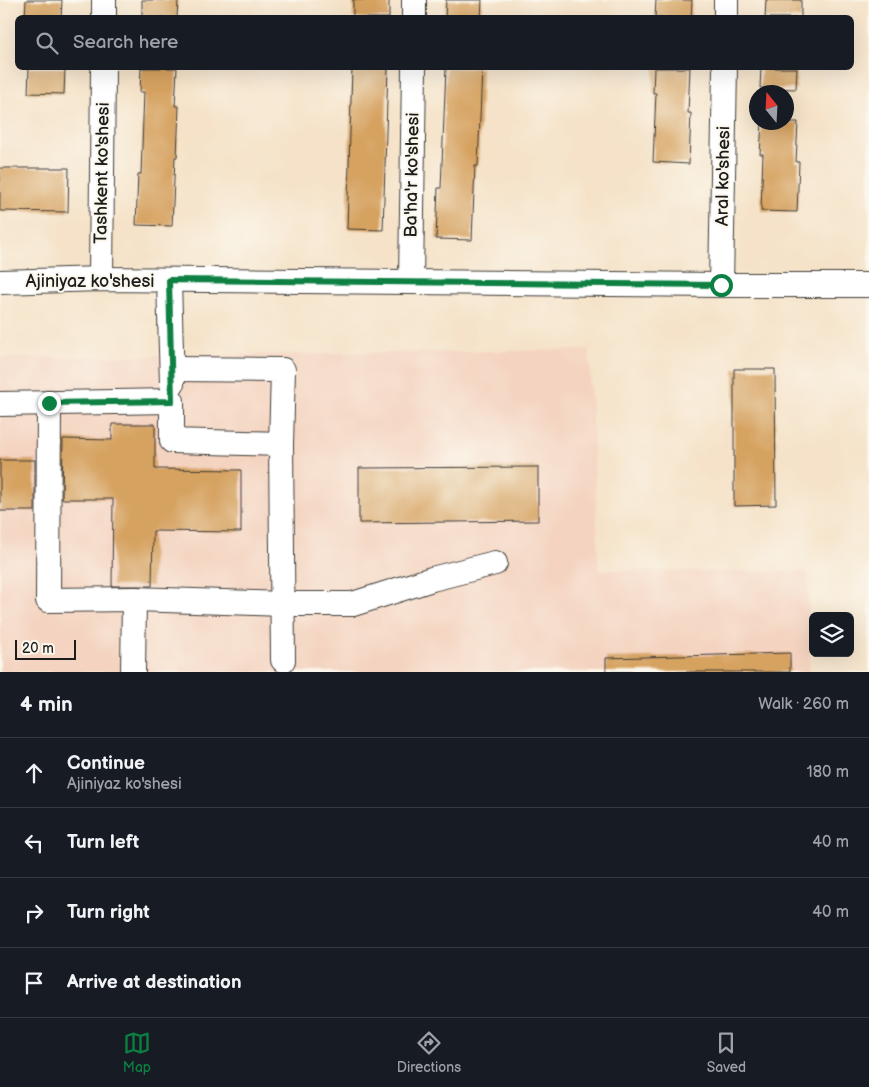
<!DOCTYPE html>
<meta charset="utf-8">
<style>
:root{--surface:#171b24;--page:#242831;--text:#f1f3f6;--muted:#9ea1a6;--line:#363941;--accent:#0b8043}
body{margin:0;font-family:"Balsamiq Sans",sans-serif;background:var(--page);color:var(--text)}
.controls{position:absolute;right:15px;bottom:15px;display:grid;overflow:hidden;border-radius:8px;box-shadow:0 5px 20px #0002}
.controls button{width:45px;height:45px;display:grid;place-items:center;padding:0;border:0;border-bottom:1px solid var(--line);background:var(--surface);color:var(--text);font:25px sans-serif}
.compass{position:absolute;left:749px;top:85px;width:45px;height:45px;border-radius:50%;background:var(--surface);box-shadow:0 5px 20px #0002;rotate:342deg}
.scale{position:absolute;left:15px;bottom:12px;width:61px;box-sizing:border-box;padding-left:5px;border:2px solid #1c1c1c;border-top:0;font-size:14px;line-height:18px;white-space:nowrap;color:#1c1c1c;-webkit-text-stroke:4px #fbf7ec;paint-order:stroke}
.stop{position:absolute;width:15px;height:15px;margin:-11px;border:4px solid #0b8043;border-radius:50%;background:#fff}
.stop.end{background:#0b8043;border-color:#fff;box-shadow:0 1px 5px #0008}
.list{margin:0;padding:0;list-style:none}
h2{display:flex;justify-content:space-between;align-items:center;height:65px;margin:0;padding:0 20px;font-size:21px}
h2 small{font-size:16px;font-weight:400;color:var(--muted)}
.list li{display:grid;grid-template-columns:32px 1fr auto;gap:15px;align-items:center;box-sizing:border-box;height:70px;padding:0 20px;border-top:1px solid var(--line)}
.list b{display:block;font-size:19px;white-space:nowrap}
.list p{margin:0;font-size:16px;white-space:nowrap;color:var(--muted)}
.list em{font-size:16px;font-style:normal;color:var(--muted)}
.icon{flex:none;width:28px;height:28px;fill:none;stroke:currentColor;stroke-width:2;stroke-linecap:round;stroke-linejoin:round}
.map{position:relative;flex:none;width:869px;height:672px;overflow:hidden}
.search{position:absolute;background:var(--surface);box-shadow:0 5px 20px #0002;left:15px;right:15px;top:15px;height:55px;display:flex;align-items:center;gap:12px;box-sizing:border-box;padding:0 18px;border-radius:8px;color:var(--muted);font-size:19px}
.sheet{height:345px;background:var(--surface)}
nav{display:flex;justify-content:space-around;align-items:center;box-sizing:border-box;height:70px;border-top:1px solid var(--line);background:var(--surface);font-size:14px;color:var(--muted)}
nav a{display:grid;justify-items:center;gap:2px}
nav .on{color:var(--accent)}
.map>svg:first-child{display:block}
</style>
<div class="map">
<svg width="869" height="672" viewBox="0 0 869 672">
<rect width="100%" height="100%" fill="#fbf7ec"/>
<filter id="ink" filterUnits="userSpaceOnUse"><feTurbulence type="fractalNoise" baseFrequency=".02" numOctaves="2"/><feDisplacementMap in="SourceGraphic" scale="10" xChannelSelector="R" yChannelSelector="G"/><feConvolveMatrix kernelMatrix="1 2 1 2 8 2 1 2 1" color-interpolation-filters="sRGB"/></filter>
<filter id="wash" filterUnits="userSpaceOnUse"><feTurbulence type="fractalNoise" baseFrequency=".0096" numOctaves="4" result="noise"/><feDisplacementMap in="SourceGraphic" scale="20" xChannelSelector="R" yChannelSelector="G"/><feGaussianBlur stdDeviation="1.12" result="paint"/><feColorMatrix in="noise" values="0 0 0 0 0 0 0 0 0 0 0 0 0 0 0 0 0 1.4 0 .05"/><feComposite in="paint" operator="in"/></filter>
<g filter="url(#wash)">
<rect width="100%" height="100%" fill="#f5e2c8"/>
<!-- built -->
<path fill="#f4d3c0" d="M589,350L599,570L808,572L810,672H0V358Z"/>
<g id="blocks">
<!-- building -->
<g fill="#d6a261">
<path d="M26,0H62L61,18H25Z"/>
<path d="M142,0H178L177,18H142Z"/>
<rect x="353" y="0" width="36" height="18"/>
<path d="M446,0H482L481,18H445Z"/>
<path d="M656,0H692L691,18H655Z"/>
<path d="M766,0H801V18H765Z"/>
<path d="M29,68H65L64,94L28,93Z"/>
<path d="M141,68H177L175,106H179L177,157H175L172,226L136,225L138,174H141L144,92H140Z"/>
<path d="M352,68H388L383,230L347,229Z"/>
<path d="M446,68H482L478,166H475L472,240L436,239L438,188H441Z"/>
<path d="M654,68H690L688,113H691L689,164L653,162L656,93H653Z"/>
<path d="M761,68H797L796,89L760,88Z"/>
<path d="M762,122H798L796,162H799L797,212L761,211L763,154H760Z"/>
<path d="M0,168H69L68,212L0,211Z"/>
<path d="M734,369H775L776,505L734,506Z"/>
<path d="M112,424H155V469L241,470V532L153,531L152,586H112L113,499H62L63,439L112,440Z"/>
<rect x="0" y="460" width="35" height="51"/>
<path d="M538,467V521L359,523V468Z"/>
<path d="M790,653V672H606V658Z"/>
</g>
</g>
</g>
<g filter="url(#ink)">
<use href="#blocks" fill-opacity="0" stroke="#3d3a36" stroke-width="1"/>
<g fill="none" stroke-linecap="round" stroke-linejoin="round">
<!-- minor casing -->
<g stroke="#3d3a36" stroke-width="26">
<g id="minor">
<path d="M104,18V0"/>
<path d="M414,18V0"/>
<path d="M726,18V0"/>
<path d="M101,279L103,68"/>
<path d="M169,281L172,384"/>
<path d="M0,282L101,279L721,285H869"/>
<path d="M411,282L414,68"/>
<path d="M721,285L725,68"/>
<path d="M172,369L283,370L281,444L283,660"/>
<path d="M49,403L48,600L134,599L283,604H353L432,579L495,563"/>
<path d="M0,404L172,401V441L281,444"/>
<path d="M133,672L134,599"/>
</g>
</g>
<!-- minor -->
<use href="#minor" stroke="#fff" stroke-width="24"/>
</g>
</g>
<g fill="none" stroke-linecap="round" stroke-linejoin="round" filter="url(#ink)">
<!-- route -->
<path stroke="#0b8043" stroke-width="6" d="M49,403L172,401L169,280L721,285"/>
</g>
<g text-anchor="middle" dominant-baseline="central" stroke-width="4" stroke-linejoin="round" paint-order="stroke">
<!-- street labels -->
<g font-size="18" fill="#1c1c1c" stroke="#fbf7ec">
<text transform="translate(102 173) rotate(-89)">Tashkent ko'shesi</text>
<text transform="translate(412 175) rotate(-89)">Ba'ha'r ko'shesi</text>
<text transform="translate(723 176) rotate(-89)">Aral ko'shesi</text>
<text x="90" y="281">Ajiniyaz ko'shesi</text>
</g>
</g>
</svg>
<div class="controls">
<button><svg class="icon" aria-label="layers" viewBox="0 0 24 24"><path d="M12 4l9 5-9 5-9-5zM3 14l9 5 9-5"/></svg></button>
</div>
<svg class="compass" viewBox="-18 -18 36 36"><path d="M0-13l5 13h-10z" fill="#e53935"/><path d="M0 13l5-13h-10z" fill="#9ea1a6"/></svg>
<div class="scale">20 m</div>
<div class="stop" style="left:721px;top:285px"></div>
<div class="stop end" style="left:49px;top:403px"></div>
<div class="search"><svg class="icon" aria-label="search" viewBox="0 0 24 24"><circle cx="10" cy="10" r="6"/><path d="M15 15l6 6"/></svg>Search here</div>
</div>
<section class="sheet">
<h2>4 min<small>Walk · 260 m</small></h2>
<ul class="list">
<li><svg class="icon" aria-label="ahead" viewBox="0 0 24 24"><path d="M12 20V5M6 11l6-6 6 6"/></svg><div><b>Continue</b><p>Ajiniyaz ko'shesi</p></div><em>180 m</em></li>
<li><svg class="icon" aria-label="left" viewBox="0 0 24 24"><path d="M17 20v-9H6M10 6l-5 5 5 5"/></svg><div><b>Turn left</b></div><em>40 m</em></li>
<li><svg class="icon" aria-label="right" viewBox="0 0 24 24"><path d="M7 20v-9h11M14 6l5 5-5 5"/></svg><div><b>Turn right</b></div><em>40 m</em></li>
<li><svg class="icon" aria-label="arrive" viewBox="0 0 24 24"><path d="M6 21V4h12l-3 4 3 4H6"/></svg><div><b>Arrive at destination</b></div></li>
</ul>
</section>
<nav>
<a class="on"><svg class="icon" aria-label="map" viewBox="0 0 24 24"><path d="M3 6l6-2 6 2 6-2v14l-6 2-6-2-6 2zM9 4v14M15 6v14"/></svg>Map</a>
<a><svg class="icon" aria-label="directions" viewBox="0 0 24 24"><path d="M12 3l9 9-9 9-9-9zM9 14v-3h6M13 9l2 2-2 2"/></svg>Directions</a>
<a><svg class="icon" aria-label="saved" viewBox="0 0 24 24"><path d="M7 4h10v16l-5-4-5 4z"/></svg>Saved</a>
</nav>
